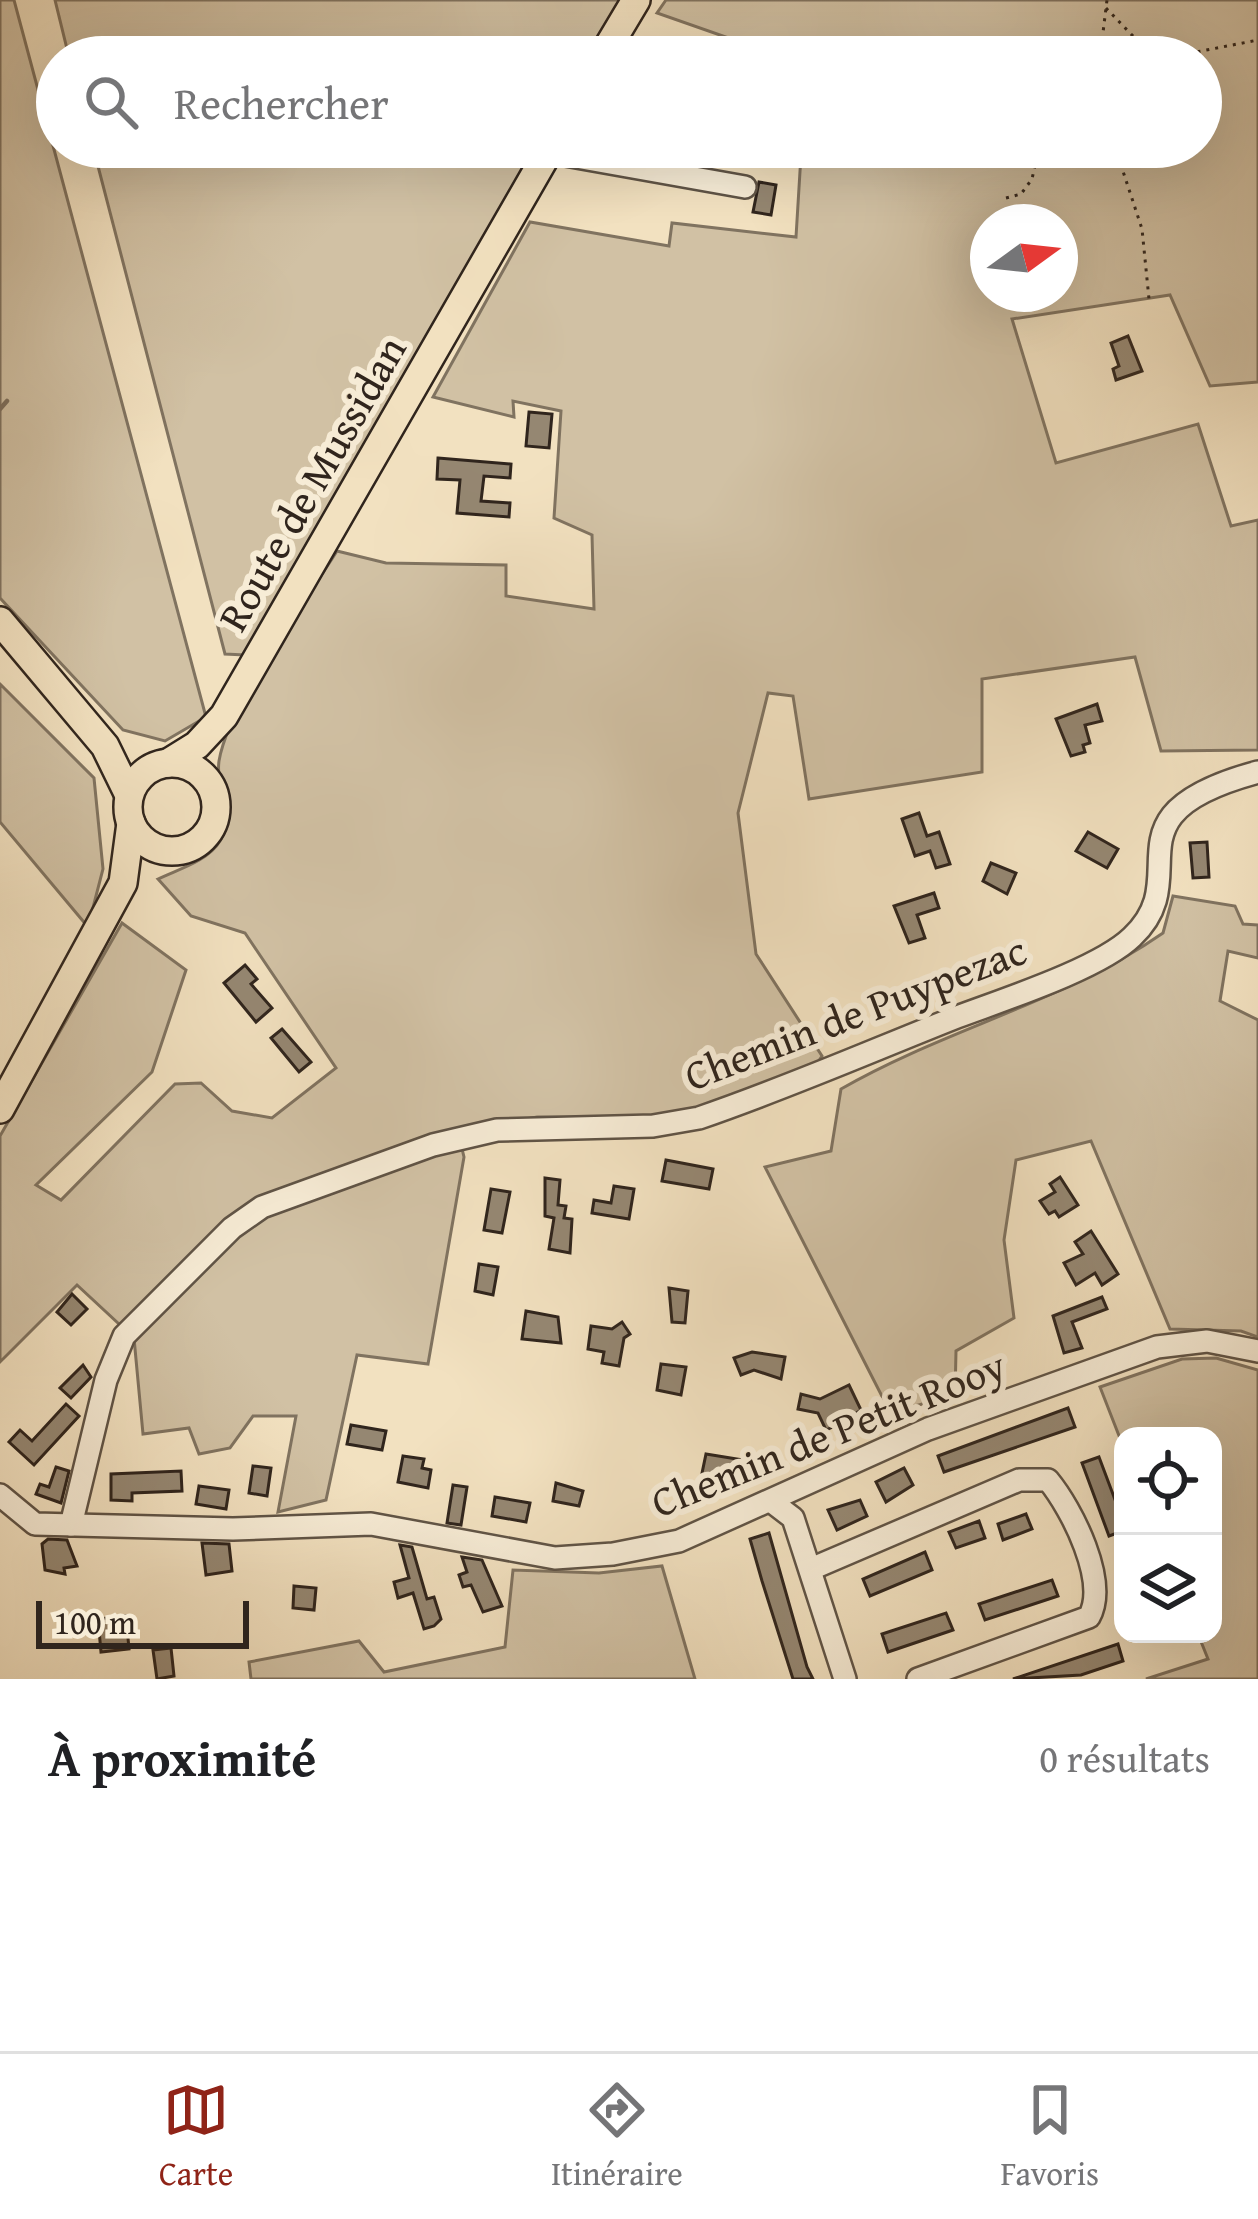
<!DOCTYPE html>
<html lang="fr">
<meta charset="utf-8">
<style>
:root{--surface:#fff;--page:#f6f6f6;--text:#202124;--muted:#757577;--line:#e0e0e0;--accent:#8f2418}
body{margin:0;font-family:"Gentium Book Plus",serif;background:var(--page);color:var(--text)}
.controls{position:absolute;right:36px;bottom:36px;display:grid;overflow:hidden;border-radius:24px;box-shadow:0 12px 48px #0002}
.controls button{width:108px;height:108px;display:grid;place-items:center;padding:0;border:0;border-bottom:3px solid var(--line);background:var(--surface);color:var(--text);font:60px sans-serif}
.compass{position:absolute;left:970px;top:204px;width:108px;height:108px;border-radius:50%;background:var(--surface);box-shadow:0 12px 48px #0002;rotate:75deg}
.scale{position:absolute;left:36px;bottom:30px;width:213px;box-sizing:border-box;padding-left:12px;border:6px solid #30251d;border-top:0;font-size:33px;line-height:42px;white-space:nowrap;color:#30251d;-webkit-text-stroke:9px #f7ecd6;paint-order:stroke}
.list{margin:0;padding:0;list-style:none}
h2{display:flex;justify-content:space-between;align-items:center;height:156px;margin:0;padding:0 48px;font-size:51px}
h2 small{font-size:39px;font-weight:400;color:var(--muted)}
.icon{flex:none;width:66px;height:66px;fill:none;stroke:currentColor;stroke-width:2;stroke-linecap:round;stroke-linejoin:round}
.map{position:relative;flex:none;width:1258px;height:1679px;overflow:hidden}
.search{position:absolute;background:var(--surface);box-shadow:0 12px 48px #0002;left:36px;right:36px;top:36px;height:132px;display:flex;align-items:center;gap:30px;box-sizing:border-box;padding:0 42px;border-radius:66px;color:var(--muted);font-size:45px}
.sheet{height:372px;background:var(--surface)}
nav{display:flex;justify-content:space-around;align-items:center;box-sizing:border-box;height:168px;border-top:3px solid var(--line);background:var(--surface);font-size:33px;color:var(--muted)}
nav a{display:grid;justify-items:center;gap:6px}
nav .on{color:var(--accent)}
.map>svg:first-child{display:block}
</style>
<div class="map">
<svg width="1258" height="1679" viewBox="0 0 1258 1679">
<rect width="100%" height="100%" fill="#f2e1c0"/>
<filter id="stains"><feTurbulence type="fractalNoise" baseFrequency=".00167" numOctaves="4"/><feColorMatrix values="0 0 0 0 .2 0 0 0 0 .09 0 0 0 0 .02 0 0 0 .5 -.17"/></filter>
<radialGradient id="worn" r=".72"><stop offset=".6" stop-color="#630" stop-opacity="0"/><stop offset="1" stop-color="#630" stop-opacity=".3"/></radialGradient>
<!-- green -->
<g fill="#d1c1a4" stroke="#807360" stroke-width="3" fill-rule="evenodd">
<path d="M0,0H14L206,717L165,741L123,730L0,598Z"/>
<path d="M55,0H624L590,57H69Z"/>
<path d="M666,0H1258V382L1210,386L1170,295L1012,319L1056,463L1198,424L1231,526L1258,520V750L1161,751L1135,657L982,679V772L809,799L793,696L768,693L738,813L756,954L822,1056L816,1065L712,1106L652,1118L537,1117L458,1132L464,1157L428,1364L357,1355L326,1500L278,1512L296,1416H253L230,1448L199,1454L189,1428L143,1434L134,1338L77,1285L0,1362V1136L122,923L186,970L152,1072L36,1185L61,1200L175,1084L201,1083L232,1111L272,1118L336,1068L245,933L191,916L158,879C179,869 208,861 220,841C238,813 215,790 219,761C229,702 304,604 337,551L386,563L506,565V596L594,609L592,535L554,518L561,411L513,401L514,417L433,397L530,222L669,246L672,223L796,237L801,155L727,152L728,147H1201V57H741L743,43L657,13ZM988,222H1060V294H988Z"/>
<path d="M93,147H538L245,655L225,654Z"/>
<path d="M0,684L94,778L103,869L88,927L0,822Z"/>
<path d="M1173,896L1235,906L1243,924L1258,925V958L1228,951L1220,1001L1258,1020V1337L1241,1331L1170,1329L1091,1141L1016,1160L1004,1240L1014,1318L956,1351L955,1396L890,1412L765,1167L831,1151L841,1089C945,1029 1064,1002 1163,933Z"/>
<path d="M1216,1358L1258,1370V1679H1146L1208,1659L1198,1634H1213V1436H1123V1446L1100,1387L1182,1359Z"/>
<path d="M662,1566L695,1679H251L249,1662L359,1641L384,1672L505,1647L513,1570L599,1573Z"/>
</g>
<g fill="none" stroke-linecap="round" stroke-linejoin="round">
<!-- stream -->
<path stroke="#7d6f5e" stroke-width="4.5" d="M0,409L7,401"/>
</g>
<!-- building -->
<g fill="#958772" stroke="#30251d" stroke-width="3">
<path d="M668,147H699L707,154L705,165L667,158Z"/>
<path d="M759,182L776,185L771,215L753,212Z"/>
<path d="M1128,336L1142,371L1116,380L1113,369L1119,366L1111,343Z"/>
<path d="M529,412L552,414L549,448L526,446Z"/>
<path d="M438,458L511,464L510,478L484,476L481,501L510,503L509,517L457,513L460,480L437,479Z"/>
<path d="M1097,704L1102,721L1085,725L1090,743L1083,745L1085,752L1071,756L1056,719Z"/>
<path d="M919,813L927,836L939,832L950,864L936,868L930,851L915,856L902,819Z"/>
<path d="M1088,832L1118,849L1107,868L1076,851Z"/>
<path d="M1207,842L1209,877L1193,878L1190,843Z"/>
<path d="M991,863L1016,873L1007,894L983,881Z"/>
<path d="M934,893L939,908L917,915L925,938L909,943L894,906Z"/>
<path d="M245,965L257,979L251,984L272,1008L256,1022L224,983Z"/>
<path d="M282,1029L311,1062L299,1072L271,1038Z"/>
<path d="M666,1160L713,1169L709,1189L662,1181Z"/>
<path d="M1060,1177L1078,1205L1059,1217L1055,1211L1049,1214L1040,1201L1055,1192L1050,1184Z"/>
<path d="M545,1178L560,1180L558,1205L566,1206L564,1218L572,1219L570,1253L549,1249L554,1218L545,1216Z"/>
<path d="M614,1186L634,1189L629,1219L592,1213L594,1200L611,1203Z"/>
<path d="M491,1189L510,1192L502,1233L484,1230Z"/>
<path d="M1091,1231L1118,1274L1102,1285L1095,1273L1076,1285L1064,1263L1083,1254L1075,1242Z"/>
<path d="M479,1264L498,1267L493,1295L475,1291Z"/>
<path d="M669,1288L688,1291L685,1323L672,1322Z"/>
<path d="M72,1294L87,1309L71,1325L57,1312Z"/>
<path d="M1102,1297L1107,1309L1072,1322L1082,1348L1064,1353L1053,1316Z"/>
<path d="M526,1311L558,1317L561,1343L522,1339Z"/>
<path d="M622,1322L630,1334L624,1338L619,1366L602,1363L604,1352L588,1349L591,1326L612,1329Z"/>
<path d="M752,1352L785,1357L781,1379L754,1370L741,1375L734,1358Z"/>
<path d="M661,1364L686,1367L681,1395L657,1390Z"/>
<path d="M83,1365L91,1377L71,1398L60,1388Z"/>
<path d="M849,1385L861,1410L837,1425L826,1430L818,1413L798,1409L801,1394L820,1399Z"/>
<path d="M66,1404L79,1416L34,1465L9,1442L20,1430L32,1441Z"/>
<path d="M1068,1408L1075,1427L944,1472L938,1456Z"/>
<path d="M351,1425L386,1431L382,1450L347,1444Z"/>
<path d="M706,1454L743,1460L739,1484L701,1478Z"/>
<path d="M403,1456L424,1459L422,1468L431,1470L428,1488L398,1482Z"/>
<path d="M1099,1457L1123,1521V1531L1109,1536L1082,1463Z"/>
<path d="M253,1466L271,1468L267,1496L249,1493Z"/>
<path d="M56,1467L69,1471L61,1503L36,1494L40,1484L49,1487Z"/>
<path d="M904,1468L913,1485L886,1502L876,1482Z"/>
<path d="M181,1471L182,1491L132,1493V1501L111,1500V1474Z"/>
<path d="M556,1483L583,1491L579,1506L553,1501Z"/>
<path d="M453,1485L467,1487L461,1525L447,1523Z"/>
<path d="M199,1486L229,1490L226,1509L196,1504Z"/>
<path d="M495,1497L530,1503L526,1522L492,1516Z"/>
<path d="M860,1500L867,1516L837,1530L828,1510Z"/>
<path d="M1026,1514L1032,1529L1003,1540L998,1524Z"/>
<path d="M979,1521L985,1538L956,1548L949,1532Z"/>
<path d="M769,1533L807,1667L813,1679H793L762,1581L750,1539Z"/>
<path d="M48,1539L67,1540L77,1566L64,1568L65,1574L45,1570L42,1544Z"/>
<path d="M202,1543L229,1544L232,1571L206,1575Z"/>
<path d="M400,1545L412,1547L427,1599L434,1597L441,1619L434,1626L424,1629L413,1593L398,1598L394,1582L409,1578Z"/>
<path d="M925,1552L932,1570L870,1596L863,1579Z"/>
<path d="M462,1557L482,1560L502,1606L483,1612L471,1585L463,1587L459,1575L467,1572Z"/>
<path d="M1052,1580L1058,1596L985,1620L979,1604Z"/>
<path d="M294,1586L316,1588L314,1610L293,1608Z"/>
<path d="M946,1613L953,1630L888,1652L882,1634Z"/>
<path d="M126,1616L129,1649L101,1652L98,1619Z"/>
<path d="M1118,1644L1123,1661L1081,1675L1013,1679Z"/>
<path d="M171,1648L174,1676L157,1679L153,1650Z"/>
</g>
<g fill="none" stroke-linecap="round" stroke-linejoin="round">
<!-- minor casing -->
<g stroke="#605446" stroke-width="26">
<g id="minor">
<path d="M548,152L745,187"/>
<path d="M0,1495L35,1524L233,1529L371,1524L555,1558L613,1554L679,1541L928,1429L1157,1347L1207,1341L1258,1351"/>
<path d="M772,1502L793,1518L845,1679"/>
<path d="M71,1525L106,1380L124,1336L232,1228L262,1207L433,1145L497,1130L653,1126L699,1118C787,1088 871,1051 957,1017C1002,1000 1099,969 1132,937C1199,874 1098,815 1258,772"/>
<path d="M811,1569L1019,1480H1048C1072,1509 1109,1582 1089,1617L918,1679"/>
</g>
</g>
<!-- major casing -->
<g stroke="#30251d" stroke-width="32">
<g id="major">
<path d="M602,57L636,0"/>
<path d="M0,621L105,746L129,795"/>
<path d="M168,763L197,745L224,716L551,147"/>
<circle cx="172" cy="807" r="44"/>
<path d="M0,1109L123,883L131,823"/>
</g>
</g>
<!-- path -->
<g stroke="#30251d" stroke-width="3" stroke-dasharray="3 6" stroke-linecap="butt">
<path d="M1106,8L1153,57"/>
<path d="M1100,57L1107,0"/>
<path d="M1171,57L1258,40"/>
<path d="M1115,147L1142,229L1149,299"/>
<path d="M1006,198L1021,194L1032,179L1039,147"/>
</g>
<!-- minor -->
<use href="#minor" stroke="#f7ecd6" stroke-width="21"/>
<!-- major -->
<use href="#major" stroke="#f2e1c0" stroke-width="27"/>
</g>
<g text-anchor="middle" dominant-baseline="central" stroke-width="12" stroke-linejoin="round" paint-order="stroke">
<!-- street labels -->
<g font-size="42" fill="#30251d" stroke="#f7ecd6">
<text transform="translate(311 483) rotate(-60)">Route de Mussidan</text>
<text transform="translate(855 1012) rotate(-21)">Chemin de Puypezac</text>
<text transform="translate(828 1433) rotate(-22)">Chemin de Petit Rooy</text>
</g>
</g>
<rect width="100%" height="100%" filter="url(#stains)"/>
<rect width="100%" height="100%" fill="url(#worn)"/>
</svg>
<div class="controls">
<button><svg class="icon" aria-label="locate" viewBox="0 0 24 24"><circle cx="12" cy="12" r="6"/><path d="M12 2v4M12 18v4M2 12h4M18 12h4"/></svg></button>
<button><svg class="icon" aria-label="layers" viewBox="0 0 24 24"><path d="M12 4l9 5-9 5-9-5zM3 14l9 5 9-5"/></svg></button>
</div>
<svg class="compass" viewBox="-18 -18 36 36"><path d="M0-13l5 13h-10z" fill="#e53935"/><path d="M0 13l5-13h-10z" fill="#757577"/></svg>
<div class="scale">100 m</div>
<div class="search"><svg class="icon" aria-label="search" viewBox="0 0 24 24"><circle cx="10" cy="10" r="6"/><path d="M15 15l6 6"/></svg>Rechercher</div>
</div>
<section class="sheet">
<h2>À proximité<small>0 résultats</small></h2>
<ul class="list">
</ul>
</section>
<nav>
<a class="on"><svg class="icon" aria-label="map" viewBox="0 0 24 24"><path d="M3 6l6-2 6 2 6-2v14l-6 2-6-2-6 2zM9 4v14M15 6v14"/></svg>Carte</a>
<a><svg class="icon" aria-label="directions" viewBox="0 0 24 24"><path d="M12 3l9 9-9 9-9-9zM9 14v-3h6M13 9l2 2-2 2"/></svg>Itinéraire</a>
<a><svg class="icon" aria-label="saved" viewBox="0 0 24 24"><path d="M7 4h10v16l-5-4-5 4z"/></svg>Favoris</a>
</nav>
